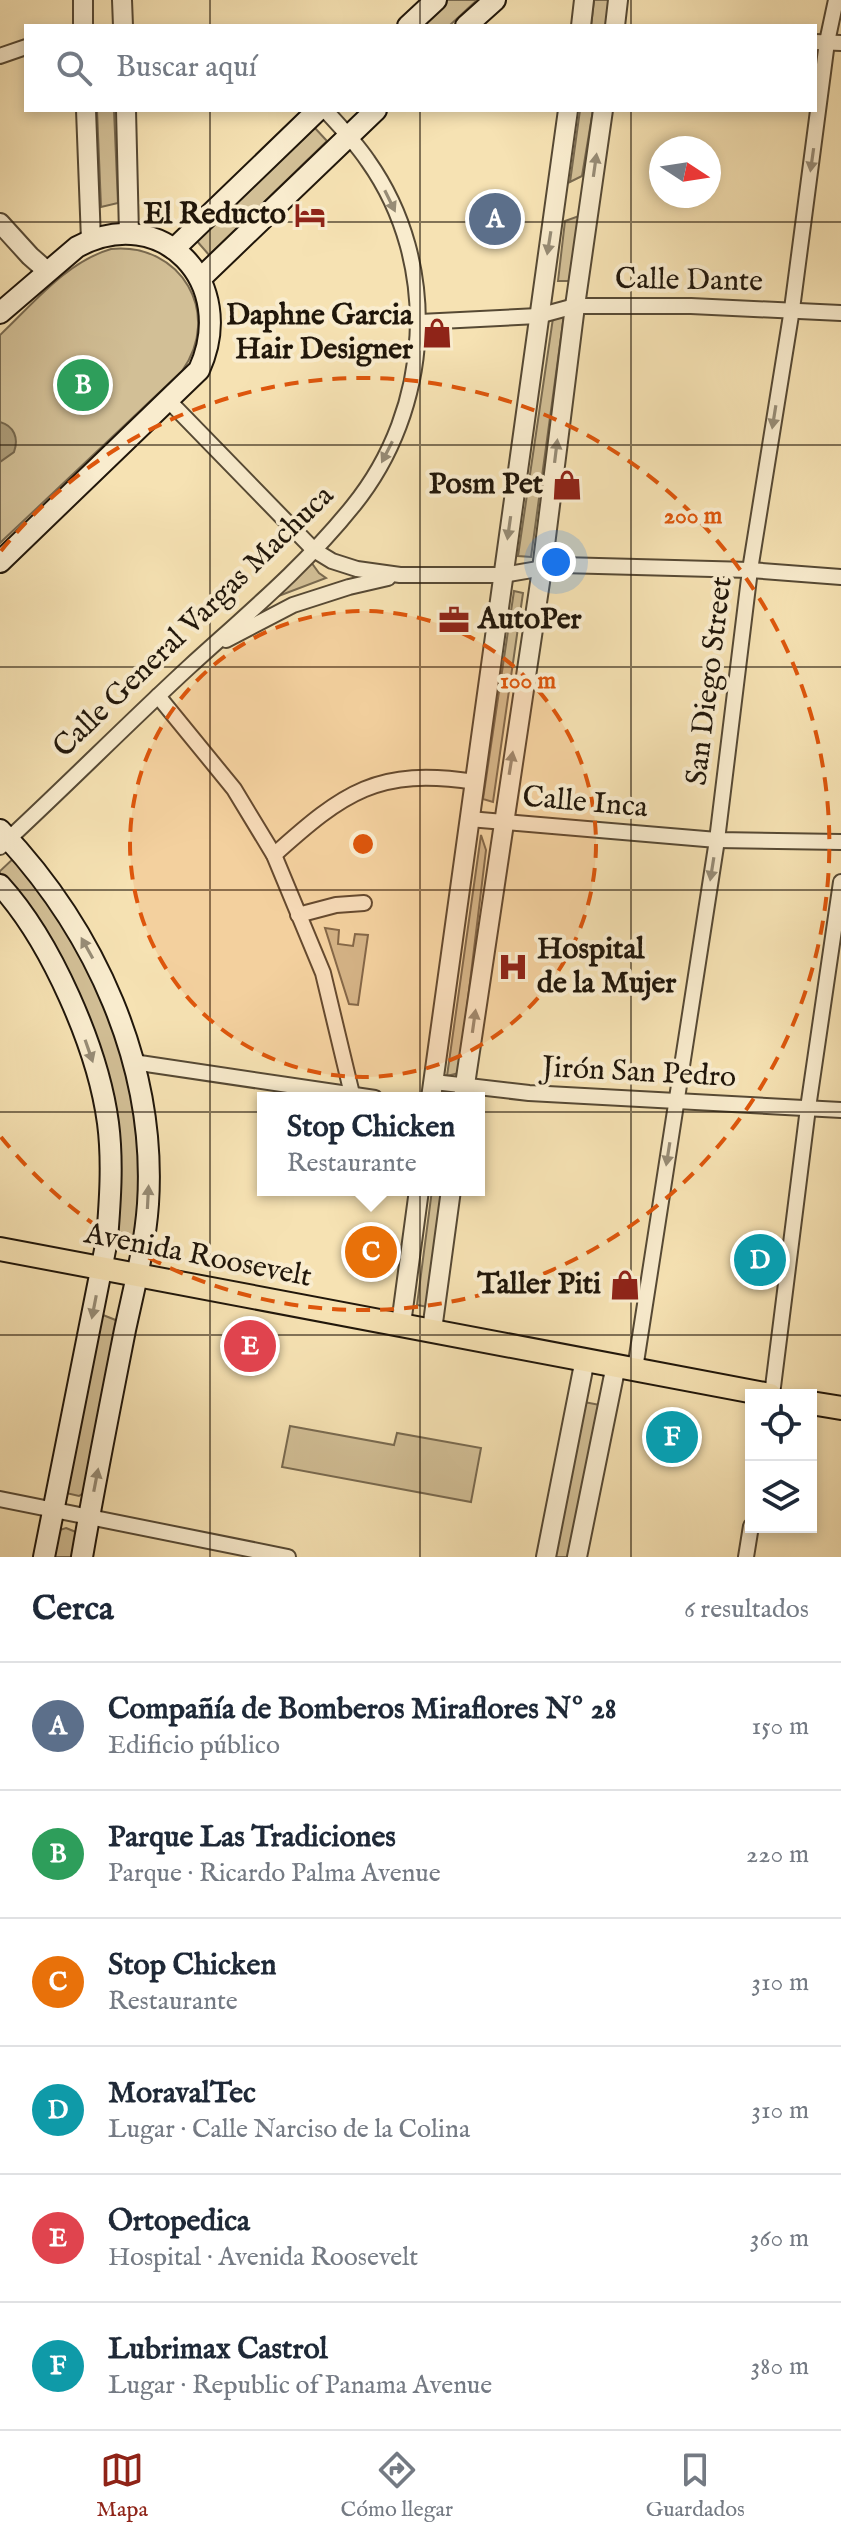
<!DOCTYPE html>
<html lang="es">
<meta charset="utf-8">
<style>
:root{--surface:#fff;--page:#f2f2f3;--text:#1f2937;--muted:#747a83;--line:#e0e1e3;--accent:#8f2418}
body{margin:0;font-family:"IM FELL English",serif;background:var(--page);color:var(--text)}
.controls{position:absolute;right:24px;bottom:24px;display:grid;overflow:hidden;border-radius:0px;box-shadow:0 4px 12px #0003}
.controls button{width:72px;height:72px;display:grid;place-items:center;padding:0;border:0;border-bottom:2px solid var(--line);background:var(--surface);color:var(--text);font:40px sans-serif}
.compass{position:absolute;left:649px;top:136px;width:72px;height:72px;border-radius:50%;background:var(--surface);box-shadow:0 4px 12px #0003;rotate:102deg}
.you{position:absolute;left:556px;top:562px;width:28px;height:28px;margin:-20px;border:6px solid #fff;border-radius:50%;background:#1a73e8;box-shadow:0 0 0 12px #1a73e833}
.badge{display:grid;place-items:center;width:52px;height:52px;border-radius:50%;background:var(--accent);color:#fff;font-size:26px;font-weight:700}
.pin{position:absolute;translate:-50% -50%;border:4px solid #fff;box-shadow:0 2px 8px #0006}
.popup{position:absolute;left:257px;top:1092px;width:228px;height:104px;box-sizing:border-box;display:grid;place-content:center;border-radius:0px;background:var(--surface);filter:drop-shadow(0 2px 6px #0005);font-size:26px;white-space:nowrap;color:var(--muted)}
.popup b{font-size:30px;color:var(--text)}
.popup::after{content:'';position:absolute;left:50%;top:100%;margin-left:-16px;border:16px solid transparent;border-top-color:var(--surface)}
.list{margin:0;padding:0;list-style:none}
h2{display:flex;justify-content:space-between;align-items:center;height:104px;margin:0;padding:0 32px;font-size:34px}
h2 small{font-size:26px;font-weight:400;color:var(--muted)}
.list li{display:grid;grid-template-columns:52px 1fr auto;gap:24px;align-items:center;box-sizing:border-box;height:128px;padding:0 32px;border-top:2px solid var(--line)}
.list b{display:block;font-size:30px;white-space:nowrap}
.list p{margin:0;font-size:26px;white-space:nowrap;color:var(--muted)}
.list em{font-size:26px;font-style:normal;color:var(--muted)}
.icon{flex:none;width:44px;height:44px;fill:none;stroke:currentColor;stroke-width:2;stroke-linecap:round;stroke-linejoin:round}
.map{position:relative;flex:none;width:841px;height:1557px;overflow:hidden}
.search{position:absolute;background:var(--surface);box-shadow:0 4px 12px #0003;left:24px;right:24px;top:24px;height:88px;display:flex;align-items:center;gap:20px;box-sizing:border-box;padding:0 28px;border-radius:0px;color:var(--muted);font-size:30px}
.sheet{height:872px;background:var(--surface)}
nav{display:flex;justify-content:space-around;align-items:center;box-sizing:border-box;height:112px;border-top:2px solid var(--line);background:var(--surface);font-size:22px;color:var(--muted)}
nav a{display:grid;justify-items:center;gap:4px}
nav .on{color:var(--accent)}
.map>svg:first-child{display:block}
</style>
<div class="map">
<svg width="841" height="1557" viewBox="0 0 841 1557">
<rect width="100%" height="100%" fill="#f6e2b3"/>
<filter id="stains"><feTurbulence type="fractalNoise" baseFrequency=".0025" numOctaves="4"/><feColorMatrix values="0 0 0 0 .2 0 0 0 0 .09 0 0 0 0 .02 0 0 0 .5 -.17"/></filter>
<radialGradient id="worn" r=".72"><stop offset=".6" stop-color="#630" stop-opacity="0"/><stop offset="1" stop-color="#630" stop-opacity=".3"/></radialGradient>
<!-- green -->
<g fill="#d2bf96" stroke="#796a50" stroke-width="2">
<path d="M447,0H477L449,26H420Z"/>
<path d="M594,0H610L606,26H591Z"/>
<path d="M97,110H114L118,203L101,207Z"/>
<path d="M580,110H593L582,176L570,182Z"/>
<path d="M314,127L327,141L209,255L196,240Z"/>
<path d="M579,216L569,281H558L565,221Z"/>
<path d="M111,249C181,242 223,314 182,371L0,543V335C33,304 66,262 111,249Z"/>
<path d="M564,315L531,557L518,556L553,318Z"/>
<path d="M311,562L319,573L326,578L268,600Z"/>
<path d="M514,591L523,593L493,802L483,799Z"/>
<path d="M481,835L486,850L459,1073L447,1076Z"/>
<path d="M16,856L39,884L100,983L130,1073L142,1163L137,1242L113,1237L109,1094L0,876V871Z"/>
<path d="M325,928L339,930L338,944L353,946L355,934L368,935L358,1005L349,1004Z"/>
<path d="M432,1190H443L428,1307L417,1305Z"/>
<path d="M103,1315L118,1321L89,1489L79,1496L66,1493L94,1322Z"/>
<path d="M584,1402L600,1405L571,1557H555Z"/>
<path d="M290,1426L394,1445L397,1433L481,1448L471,1502L282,1467Z"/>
<path d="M66,1528L76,1532L77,1540L74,1557H49L53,1532Z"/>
</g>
<!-- water -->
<path fill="#ad9d7a" stroke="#75674d" stroke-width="2" d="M0,422C14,426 19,438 14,452L0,462Z"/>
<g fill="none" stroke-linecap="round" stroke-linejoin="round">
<!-- minor casing -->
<g stroke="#564934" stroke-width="18">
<g id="minor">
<path d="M815,42L841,43"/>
<path d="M0,56L26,47"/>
<path d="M420,322L538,316L575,306H691L841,313"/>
<path d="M168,400L314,550L332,561L357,569L400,575H503L561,565L750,570L841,577"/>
<path d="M226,640L293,605L349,587L388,578"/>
<path d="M158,696L234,789L274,855L323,973L352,1094"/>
<path d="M469,819L717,840L841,842"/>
<path d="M0,847C64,788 125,726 189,667C245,616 306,565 353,506C432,409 441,264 368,161C356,143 340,126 325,110"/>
<path d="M274,855C344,792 378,767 475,782"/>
<path d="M298,915L336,905L364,903"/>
<path d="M133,1062L375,1098"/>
<path d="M434,1082L529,1093L841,1110"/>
<path d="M635,1369L717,840L750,570L792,309L827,42L836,0"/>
<path d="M772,1395L808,1108L841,882"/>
<path d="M0,1499L288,1557"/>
<path d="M746,1557L751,1526"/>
</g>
</g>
<!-- tertiary casing -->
<g stroke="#564934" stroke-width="22">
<g id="tertiary">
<path d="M83,0V26"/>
<path d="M122,0L123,26"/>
<path d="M581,26L584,0"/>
<path d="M615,26L618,0"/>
<path d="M86,110L91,240"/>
<path d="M126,110L129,234"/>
<path d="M0,223L30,256L47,271"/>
<path d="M431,1098L568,110"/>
<path d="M463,1098L542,569L575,306L603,110"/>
<path d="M401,1324L419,1190"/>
<path d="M432,1330L451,1190"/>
<path d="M546,1557L585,1359"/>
<path d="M577,1557L616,1365"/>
</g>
</g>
<!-- secondary casing -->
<g stroke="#20160a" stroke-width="24">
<g id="secondary">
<path d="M408,26L436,0"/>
<path d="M466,26L495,0"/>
<path d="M174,249L318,110"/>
<path d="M201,278L376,110"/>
<path d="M0,313L77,247C162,201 239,283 199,370L0,562"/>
<path d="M0,830C95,930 157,1065 148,1204C145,1247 134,1288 125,1330C110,1406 95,1481 82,1557"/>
<path d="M0,885C51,941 98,1048 108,1123C113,1161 110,1202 107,1240L44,1557"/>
</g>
</g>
<!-- primary casing -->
<g stroke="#20160a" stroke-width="26">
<g id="primary">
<path d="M0,1249L770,1395"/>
<path d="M811,1403L841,1408"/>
</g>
</g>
<!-- minor -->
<use href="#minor" stroke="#f9ecce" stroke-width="14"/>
<!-- tertiary -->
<use href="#tertiary" stroke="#f9ecce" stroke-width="18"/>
<!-- secondary -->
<use href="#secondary" stroke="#f9ecce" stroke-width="20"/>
<!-- primary -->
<use href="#primary" stroke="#f6e2b3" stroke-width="22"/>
</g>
<!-- one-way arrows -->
<defs><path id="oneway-solid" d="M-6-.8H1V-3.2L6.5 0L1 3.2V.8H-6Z" transform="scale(2)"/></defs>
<g fill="#978c76">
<use href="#oneway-solid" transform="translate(812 160) rotate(98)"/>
<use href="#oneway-solid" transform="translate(595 165) rotate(-82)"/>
<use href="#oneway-solid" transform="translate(390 201) rotate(64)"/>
<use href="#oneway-solid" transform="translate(549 243) rotate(99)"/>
<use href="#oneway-solid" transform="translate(774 417) rotate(99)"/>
<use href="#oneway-solid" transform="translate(556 451) rotate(-83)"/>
<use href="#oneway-solid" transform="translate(387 452) rotate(117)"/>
<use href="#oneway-solid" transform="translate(509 528) rotate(98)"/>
<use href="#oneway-solid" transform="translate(511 763) rotate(-81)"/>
<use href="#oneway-solid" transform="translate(712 869) rotate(99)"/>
<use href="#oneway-solid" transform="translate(87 948) rotate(-119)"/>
<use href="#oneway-solid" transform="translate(474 1021) rotate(-82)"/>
<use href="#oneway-solid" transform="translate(89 1051) rotate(71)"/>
<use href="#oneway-solid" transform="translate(668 1154) rotate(99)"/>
<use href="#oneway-solid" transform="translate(148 1197) rotate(-87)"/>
<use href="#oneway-solid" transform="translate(94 1307) rotate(101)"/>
<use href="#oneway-solid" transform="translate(96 1480) rotate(-79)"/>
</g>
<!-- grid -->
<path fill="none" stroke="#20160a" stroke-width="2" stroke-opacity="0.55" d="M210,0V26M420,0V26M631,0V26M210,110V1557M420,110V1557M631,110V1557M0,222H841M0,445H841M0,667H841M0,890H841M0,1112H841M0,1335H841"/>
<!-- distance rings -->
<circle cx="363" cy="844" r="233" fill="#de560c" fill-opacity=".12"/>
<g fill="none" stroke="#de560c" stroke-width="4" stroke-dasharray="14 10">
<circle cx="363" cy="844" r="233"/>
<path d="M1 551A466 466 0 1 1 1 1137"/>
</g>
<!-- icons -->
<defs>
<g id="hotel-bare" transform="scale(2.4)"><path d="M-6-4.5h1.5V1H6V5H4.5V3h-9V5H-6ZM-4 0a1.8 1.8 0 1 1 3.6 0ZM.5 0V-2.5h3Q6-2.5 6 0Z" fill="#8f2418" stroke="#f9ecce" stroke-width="2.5" paint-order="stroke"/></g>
<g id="shop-bare" transform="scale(2.4)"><path d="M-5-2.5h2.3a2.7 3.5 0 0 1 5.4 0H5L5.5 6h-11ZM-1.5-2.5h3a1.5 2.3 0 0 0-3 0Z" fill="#8f2418" stroke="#f9ecce" stroke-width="2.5" paint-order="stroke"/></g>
<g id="office-bare" transform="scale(2.4)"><path d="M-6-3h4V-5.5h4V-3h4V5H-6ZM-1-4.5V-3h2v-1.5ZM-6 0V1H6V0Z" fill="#8f2418" stroke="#f9ecce" stroke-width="2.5" paint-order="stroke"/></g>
<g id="hospital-bare" transform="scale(2.4)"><path d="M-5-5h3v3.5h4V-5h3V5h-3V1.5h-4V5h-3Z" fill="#8f2418" stroke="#f9ecce" stroke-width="2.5" paint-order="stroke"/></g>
</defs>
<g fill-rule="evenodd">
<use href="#hotel-bare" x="310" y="215"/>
<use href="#shop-bare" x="437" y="333"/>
<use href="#shop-bare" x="567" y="485"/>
<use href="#office-bare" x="454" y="620"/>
<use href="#hospital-bare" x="513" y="967"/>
<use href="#shop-bare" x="625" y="1285"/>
</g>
<g text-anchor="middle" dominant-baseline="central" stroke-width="8" stroke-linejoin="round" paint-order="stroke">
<!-- poi labels -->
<g font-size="30" font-weight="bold" fill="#20160a" stroke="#f9ecce" text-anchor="end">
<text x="286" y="215">El Reducto</text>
<text x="413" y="316">Daphne Garcia<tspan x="413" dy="34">Hair Designer</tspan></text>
<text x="543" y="485">Posm Pet</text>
<text x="478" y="620" text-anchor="start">AutoPer</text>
<text x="537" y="950" text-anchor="start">Hospital<tspan x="537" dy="34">de la Mujer</tspan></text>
<text x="601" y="1285">Taller Piti</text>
</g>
<!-- street labels -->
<g font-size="30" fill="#20160a" stroke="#f9ecce">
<text transform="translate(689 281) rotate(1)">Calle Dante</text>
<text transform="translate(194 622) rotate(-44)">Calle General Vargas Machuca</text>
<text transform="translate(710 681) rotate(-83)">San Diego Street</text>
<text transform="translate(585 803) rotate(5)">Calle Inca</text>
<text transform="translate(639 1073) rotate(3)">Jirón San Pedro</text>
<text transform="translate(198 1256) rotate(11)">Avenida Roosevelt</text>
</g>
</g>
<circle cx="363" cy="844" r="12" fill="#de560c" stroke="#f9ecce" stroke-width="4"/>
<g font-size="24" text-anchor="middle" font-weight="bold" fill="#de560c" stroke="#f9ecce" stroke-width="8" stroke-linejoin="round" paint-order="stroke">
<text x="693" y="523">200 m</text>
<text x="528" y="688">100 m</text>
</g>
<rect width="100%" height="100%" filter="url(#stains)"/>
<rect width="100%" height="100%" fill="url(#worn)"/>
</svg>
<div class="controls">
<button><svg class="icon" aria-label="locate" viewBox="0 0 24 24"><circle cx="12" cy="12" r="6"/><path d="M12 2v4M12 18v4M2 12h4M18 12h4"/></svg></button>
<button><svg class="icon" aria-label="layers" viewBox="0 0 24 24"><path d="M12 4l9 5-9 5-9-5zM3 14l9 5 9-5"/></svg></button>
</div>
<svg class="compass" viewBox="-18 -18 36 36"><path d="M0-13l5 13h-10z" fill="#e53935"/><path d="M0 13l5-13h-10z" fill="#747a83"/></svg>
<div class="you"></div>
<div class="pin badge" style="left:495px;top:219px;background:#5c6f8a">A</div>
<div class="pin badge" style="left:83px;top:385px;background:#2e9e5b">B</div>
<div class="pin badge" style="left:371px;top:1252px;background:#e8710a">C</div>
<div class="popup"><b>Stop Chicken</b>Restaurante</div>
<div class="pin badge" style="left:760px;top:1260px;background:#0f9aa8">D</div>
<div class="pin badge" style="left:250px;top:1346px;background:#e0444e">E</div>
<div class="pin badge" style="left:672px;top:1437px;background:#0f9aa8">F</div>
<div class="search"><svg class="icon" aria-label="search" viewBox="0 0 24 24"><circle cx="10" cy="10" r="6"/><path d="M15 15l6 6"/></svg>Buscar aquí</div>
</div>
<section class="sheet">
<h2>Cerca<small>6 resultados</small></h2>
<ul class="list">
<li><span class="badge" style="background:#5c6f8a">A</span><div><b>Compañía de Bomberos Miraflores Nº 28</b><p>Edificio público</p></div><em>150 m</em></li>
<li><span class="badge" style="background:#2e9e5b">B</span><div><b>Parque Las Tradiciones</b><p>Parque · Ricardo Palma Avenue</p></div><em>220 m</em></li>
<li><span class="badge" style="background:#e8710a">C</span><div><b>Stop Chicken</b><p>Restaurante</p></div><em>310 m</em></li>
<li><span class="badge" style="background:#0f9aa8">D</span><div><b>MoravalTec</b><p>Lugar · Calle Narciso de la Colina</p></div><em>310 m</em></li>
<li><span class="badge" style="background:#e0444e">E</span><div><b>Ortopedica</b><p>Hospital · Avenida Roosevelt</p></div><em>360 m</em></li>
<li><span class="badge" style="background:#0f9aa8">F</span><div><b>Lubrimax Castrol</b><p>Lugar · Republic of Panama Avenue</p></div><em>380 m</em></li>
</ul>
</section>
<nav>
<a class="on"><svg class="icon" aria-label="map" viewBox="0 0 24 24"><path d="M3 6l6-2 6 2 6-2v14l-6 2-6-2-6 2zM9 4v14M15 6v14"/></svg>Mapa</a>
<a><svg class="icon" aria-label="directions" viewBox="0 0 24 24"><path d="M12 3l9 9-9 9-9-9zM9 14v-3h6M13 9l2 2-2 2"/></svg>Cómo llegar</a>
<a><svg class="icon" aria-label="saved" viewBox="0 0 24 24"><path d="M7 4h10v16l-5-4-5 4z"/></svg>Guardados</a>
</nav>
